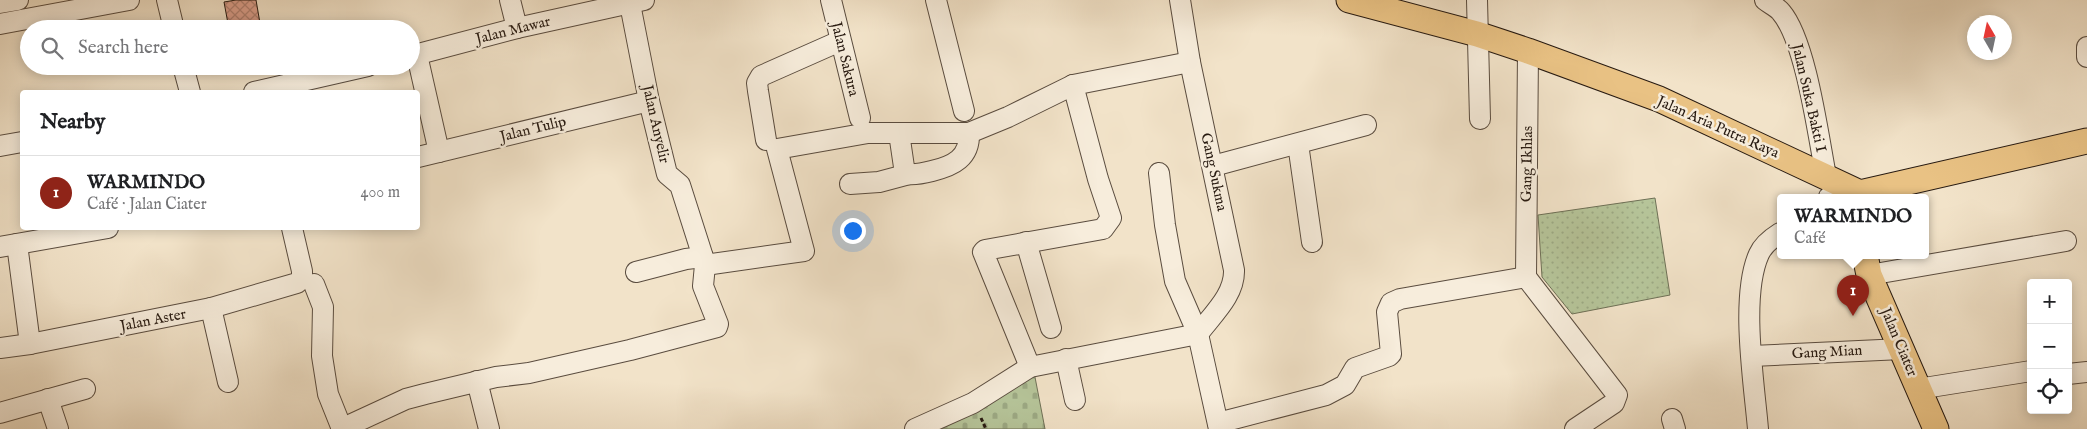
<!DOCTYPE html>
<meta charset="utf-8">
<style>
:root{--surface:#fff;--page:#f2f2f2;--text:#202124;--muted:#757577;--line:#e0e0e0;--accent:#8f2418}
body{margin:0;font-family:"IM FELL English",serif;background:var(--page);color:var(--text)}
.controls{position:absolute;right:15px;bottom:15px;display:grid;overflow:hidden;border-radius:5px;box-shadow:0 2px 12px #0003}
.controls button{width:45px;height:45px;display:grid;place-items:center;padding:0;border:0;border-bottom:1px solid var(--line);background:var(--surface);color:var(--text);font:25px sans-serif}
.compass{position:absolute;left:1967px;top:15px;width:45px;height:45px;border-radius:50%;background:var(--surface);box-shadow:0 2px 12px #0003;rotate:351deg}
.you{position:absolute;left:852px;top:230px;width:18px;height:18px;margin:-12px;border:4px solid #fff;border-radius:50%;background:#1a73e8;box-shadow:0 0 0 8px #1a73e833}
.badge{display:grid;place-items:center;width:32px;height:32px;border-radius:50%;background:var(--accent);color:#fff;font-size:16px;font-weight:700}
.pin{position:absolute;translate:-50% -41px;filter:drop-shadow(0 1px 2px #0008)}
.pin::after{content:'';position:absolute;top:26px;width:18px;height:15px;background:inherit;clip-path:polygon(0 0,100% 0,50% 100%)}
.popup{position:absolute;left:1777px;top:194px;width:152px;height:65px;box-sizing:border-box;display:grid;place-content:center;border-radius:5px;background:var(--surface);filter:drop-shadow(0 1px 4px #0005);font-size:16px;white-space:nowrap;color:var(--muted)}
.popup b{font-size:19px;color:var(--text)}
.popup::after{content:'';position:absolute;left:50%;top:100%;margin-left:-10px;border:10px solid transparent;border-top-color:var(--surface)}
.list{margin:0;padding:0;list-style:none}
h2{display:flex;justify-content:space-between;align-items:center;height:65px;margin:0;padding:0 20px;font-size:21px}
h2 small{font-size:16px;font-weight:400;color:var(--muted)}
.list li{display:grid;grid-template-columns:32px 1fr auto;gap:15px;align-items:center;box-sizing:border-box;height:75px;padding:0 20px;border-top:1px solid var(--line)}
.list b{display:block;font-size:19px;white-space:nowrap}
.list p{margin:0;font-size:16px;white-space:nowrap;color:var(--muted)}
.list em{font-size:16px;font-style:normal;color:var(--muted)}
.icon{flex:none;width:28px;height:28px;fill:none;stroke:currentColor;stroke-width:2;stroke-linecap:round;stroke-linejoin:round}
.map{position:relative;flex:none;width:2087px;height:429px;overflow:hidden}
.search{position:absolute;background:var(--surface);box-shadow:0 2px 12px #0003;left:20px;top:20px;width:400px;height:55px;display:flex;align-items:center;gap:12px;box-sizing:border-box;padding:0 18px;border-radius:28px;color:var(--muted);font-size:19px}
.panel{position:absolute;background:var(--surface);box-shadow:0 2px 12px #0003;left:20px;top:90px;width:400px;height:140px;border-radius:5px}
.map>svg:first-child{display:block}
</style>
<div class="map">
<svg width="2087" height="429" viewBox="0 0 2087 429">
<defs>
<pattern id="grass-dots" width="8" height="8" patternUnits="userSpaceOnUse" patternTransform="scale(1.25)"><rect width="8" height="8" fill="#b6c59a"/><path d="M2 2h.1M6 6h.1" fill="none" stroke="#9ca984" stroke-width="1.8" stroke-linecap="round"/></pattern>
<pattern id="cemetery-stones" width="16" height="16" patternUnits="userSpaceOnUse" patternTransform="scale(1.25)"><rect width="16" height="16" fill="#b6c59a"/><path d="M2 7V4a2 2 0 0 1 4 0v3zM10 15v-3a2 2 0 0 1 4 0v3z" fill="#9ca984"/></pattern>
<pattern id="building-cross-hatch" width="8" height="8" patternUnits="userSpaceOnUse" patternTransform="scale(1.25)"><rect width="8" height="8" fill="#db9f8b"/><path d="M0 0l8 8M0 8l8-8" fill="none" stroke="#b28170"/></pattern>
</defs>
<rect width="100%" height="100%" fill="#f2e3c9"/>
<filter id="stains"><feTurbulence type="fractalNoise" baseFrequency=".004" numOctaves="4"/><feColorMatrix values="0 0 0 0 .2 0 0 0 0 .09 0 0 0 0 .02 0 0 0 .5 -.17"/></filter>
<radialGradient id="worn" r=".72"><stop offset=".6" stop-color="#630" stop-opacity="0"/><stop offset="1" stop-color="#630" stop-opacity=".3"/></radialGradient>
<!-- grass -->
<path fill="url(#grass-dots)" stroke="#6e7056" d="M1655,198L1670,295L1572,314L1542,277L1538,215Z"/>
<!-- cemetery -->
<path fill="url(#cemetery-stones)" stroke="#6e7056" d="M1034,372L1045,429H927Z"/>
<!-- building -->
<path fill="url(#building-cross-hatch)" stroke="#271a11" d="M236,0H256L261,29H229L224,2Z"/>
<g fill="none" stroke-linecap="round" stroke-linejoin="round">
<!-- minor casing -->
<g stroke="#5a4c3f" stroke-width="22">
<g id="minor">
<path d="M167,0L174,29"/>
<path d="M510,0L517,28"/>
<path d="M831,0L860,118"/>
<path d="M936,0L964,111"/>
<path d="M1180,0L1190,62L1234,270C1235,295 1212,315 1198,334"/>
<path d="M1477,0L1480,119"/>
<path d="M1765,0C1770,4 1777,7 1781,12C1806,41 1818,135 1826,176"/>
<path d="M0,3L18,0"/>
<path d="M0,24L129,0"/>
<path d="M2087,47V57"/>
<path d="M417,55L439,152"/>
<path d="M411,56L517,28L644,0"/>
<path d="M183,66L190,92"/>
<path d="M254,92L368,66"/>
<path d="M899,133L904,167L908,174C916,175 924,173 932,171C953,166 970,158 969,133"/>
<path d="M766,140L758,91L757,83L761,76L840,41"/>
<path d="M1298,144L1312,242"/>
<path d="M0,146L22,142"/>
<path d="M418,157L649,101"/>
<path d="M1213,166L1366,125"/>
<path d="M1159,173L1165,225L1175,281L1198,334L1219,429"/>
<path d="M850,184L879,182L909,174"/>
<path d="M1829,197L1843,187"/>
<path d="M1026,242L1051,328"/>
<path d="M17,244L30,344"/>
<path d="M0,247L108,228"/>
<path d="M705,265L804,251L777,149L868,133H969L1008,117L1073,85L1190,62"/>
<path d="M636,272L686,259L703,257"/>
<path d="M1869,275L2066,241"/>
<path d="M1526,277L1528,51"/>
<path d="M1526,277L1617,395L1614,403L1575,429"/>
<path d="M314,284L323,307L322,356L328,394L342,429"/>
<path d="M211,308L228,382"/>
<path d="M0,348L30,344L211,308L297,283L302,278V271L292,228"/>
<path d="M1752,356L1902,349"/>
<path d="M1066,359L1075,400"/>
<path d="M1030,367L983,252L985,250L1103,229L1111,218L1098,179L1073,85"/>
<path d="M2068,374L2087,372"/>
<path d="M477,381L489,429"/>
<path d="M1918,389L2031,371"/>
<path d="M48,399L58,429"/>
<path d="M0,413L85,389"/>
<path d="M1672,419L1675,429"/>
<path d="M1218,423L1326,395L1345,385L1355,368L1389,356L1391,354L1387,312L1391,303L1400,299L1526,277"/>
<path d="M341,429L406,399L425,394L496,377L529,373L630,350L717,327L718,324L703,286L705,265L703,257L680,185L667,174L649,101L630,4"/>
<path d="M915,429L973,403L1030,367L1198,334"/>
<path d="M1758,429C1754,382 1740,296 1759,254C1763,245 1772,238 1780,233"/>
</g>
</g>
<!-- major casing -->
<g stroke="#271a11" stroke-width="27">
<g id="major">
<path d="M1349,0L1477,34L1528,51L1659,99L1860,193L2087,141"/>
<path d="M1865,255L1869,275L1936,429"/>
</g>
</g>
<!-- path -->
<path stroke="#271a11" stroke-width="3" stroke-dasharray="4 2.5" stroke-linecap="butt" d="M981,418L986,429"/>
<!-- minor -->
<use href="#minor" stroke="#f7eddc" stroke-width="20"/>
<!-- major -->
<use href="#major" stroke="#e9c284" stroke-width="25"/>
</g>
<g text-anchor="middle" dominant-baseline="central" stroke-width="5" stroke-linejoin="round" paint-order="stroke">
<!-- street labels -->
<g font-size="15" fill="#271a11" stroke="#f7eddc">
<text transform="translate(513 30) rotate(-14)">Jalan Mawar</text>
<text transform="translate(845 59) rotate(76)">Jalan Sakura</text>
<text transform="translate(1809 98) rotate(77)">Jalan Suka Bakti I</text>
<text transform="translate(656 124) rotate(77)">Jalan Anyelir</text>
<text transform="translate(1718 127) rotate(24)">Jalan Aria Putra Raya</text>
<text transform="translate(533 129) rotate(-14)">Jalan Tulip</text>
<text transform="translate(1527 164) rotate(-89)">Gang Ikhlas</text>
<text transform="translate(1214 172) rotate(78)">Gang Sukma</text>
<text transform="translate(153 320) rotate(-11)">Jalan Aster</text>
<text transform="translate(1899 342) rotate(67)">Jalan Ciater</text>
<text transform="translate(1827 352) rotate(-3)">Gang Mian</text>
</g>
</g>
<rect width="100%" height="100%" filter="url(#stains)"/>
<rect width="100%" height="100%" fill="url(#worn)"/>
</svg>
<div class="controls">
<button>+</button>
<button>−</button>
<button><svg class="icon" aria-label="locate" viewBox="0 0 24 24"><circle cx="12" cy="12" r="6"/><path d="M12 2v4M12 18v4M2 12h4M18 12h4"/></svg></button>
</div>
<svg class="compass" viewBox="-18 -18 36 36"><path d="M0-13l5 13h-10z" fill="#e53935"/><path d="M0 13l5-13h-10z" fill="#757577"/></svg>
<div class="you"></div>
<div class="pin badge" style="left:1853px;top:316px">1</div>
<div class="popup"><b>WARMINDO</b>Café</div>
<div class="search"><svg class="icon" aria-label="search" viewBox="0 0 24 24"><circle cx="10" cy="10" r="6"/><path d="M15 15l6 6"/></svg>Search here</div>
<section class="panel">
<h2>Nearby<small></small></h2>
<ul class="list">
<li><span class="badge">1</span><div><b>WARMINDO</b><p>Café · Jalan Ciater</p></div><em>400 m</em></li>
</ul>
</section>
</div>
